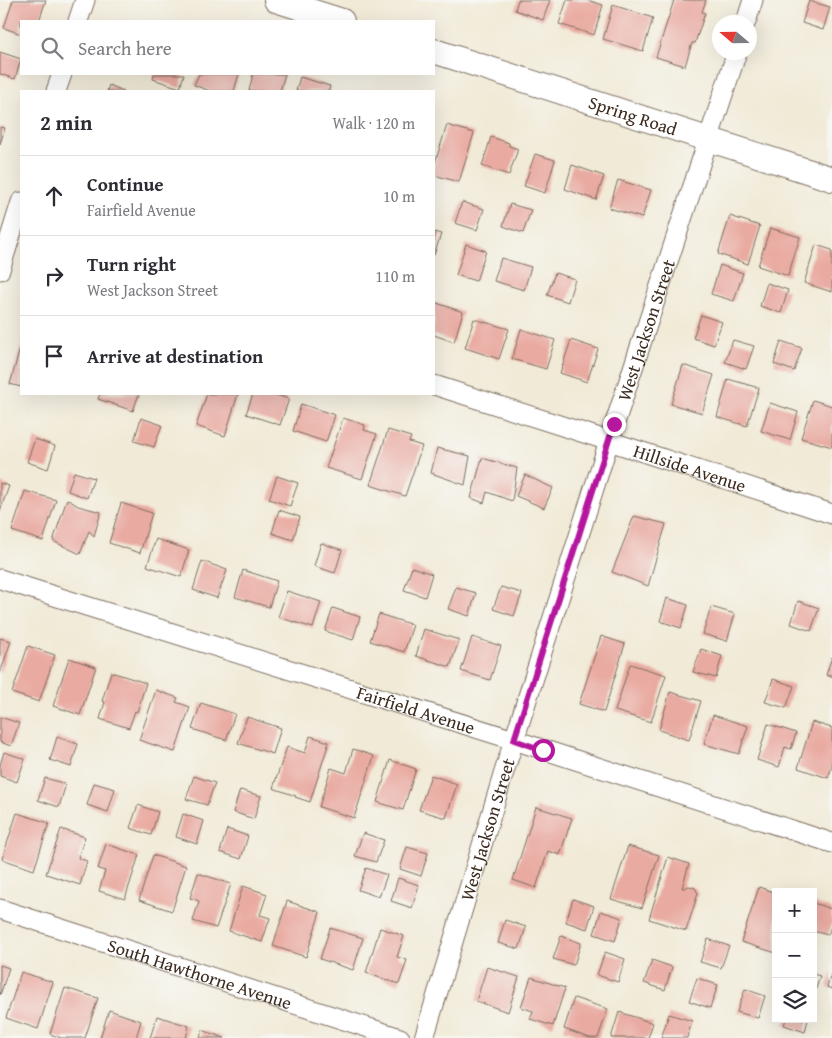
<!DOCTYPE html>
<meta charset="utf-8">
<style>
:root{--surface:#fff;--page:#f7f7f7;--text:#2b2b33;--muted:#7c7c81;--line:#e1e1e2}
body{margin:0;font-family:"Gentium Book Plus",serif;background:var(--page);color:var(--text)}
.controls{position:absolute;right:15px;bottom:15px;display:grid;overflow:hidden;border-radius:0px;box-shadow:0 5px 20px #0002}
.controls button{width:45px;height:45px;display:grid;place-items:center;padding:0;border:0;border-bottom:1px solid var(--line);background:var(--surface);color:var(--text);font:25px sans-serif}
.compass{position:absolute;left:712px;top:15px;width:45px;height:45px;border-radius:50%;background:var(--surface);box-shadow:0 5px 20px #0002;rotate:290deg}
.stop{position:absolute;width:15px;height:15px;margin:-11px;border:4px solid #b5179e;border-radius:50%;background:#fff}
.stop.end{background:#b5179e;border-color:#fff;box-shadow:0 1px 5px #0008}
.list{margin:0;padding:0;list-style:none}
h2{display:flex;justify-content:space-between;align-items:center;height:65px;margin:0;padding:0 20px;font-size:21px}
h2 small{font-size:16px;font-weight:400;color:var(--muted)}
.list li{display:grid;grid-template-columns:32px 1fr auto;gap:15px;align-items:center;box-sizing:border-box;height:80px;padding:0 20px;border-top:1px solid var(--line)}
.list b{display:block;font-size:19px;white-space:nowrap}
.list p{margin:0;font-size:16px;white-space:nowrap;color:var(--muted)}
.list em{font-size:16px;font-style:normal;color:var(--muted)}
.icon{flex:none;width:28px;height:28px;fill:none;stroke:currentColor;stroke-width:2;stroke-linecap:round;stroke-linejoin:round}
.map{position:relative;flex:none;width:832px;height:1038px;overflow:hidden}
.search{position:absolute;background:var(--surface);box-shadow:0 5px 20px #0002;left:20px;top:20px;width:415px;height:55px;display:flex;align-items:center;gap:12px;box-sizing:border-box;padding:0 18px;border-radius:0px;color:var(--muted);font-size:19px}
.panel{position:absolute;background:var(--surface);box-shadow:0 5px 20px #0002;left:20px;top:90px;width:415px;height:305px;border-radius:0px}
.map>svg:first-child{display:block}
</style>
<div class="map">
<svg width="832" height="1038" viewBox="0 0 832 1038">
<rect width="100%" height="100%" fill="#f6f6f2"/>
<filter id="ink" filterUnits="userSpaceOnUse"><feTurbulence type="fractalNoise" baseFrequency=".02" numOctaves="2"/><feDisplacementMap in="SourceGraphic" scale="10" xChannelSelector="R" yChannelSelector="G"/><feConvolveMatrix kernelMatrix="1 2 1 2 8 2 1 2 1" color-interpolation-filters="sRGB"/></filter>
<filter id="wash" filterUnits="userSpaceOnUse"><feTurbulence type="fractalNoise" baseFrequency=".0096" numOctaves="4" result="noise"/><feDisplacementMap in="SourceGraphic" scale="20" xChannelSelector="R" yChannelSelector="G"/><feGaussianBlur stdDeviation="1.12" result="paint"/><feColorMatrix in="noise" values="0 0 0 0 0 0 0 0 0 0 0 0 0 0 0 0 0 1.4 0 .05"/><feComposite in="paint" operator="in"/></filter>
<g filter="url(#wash)">
<rect width="100%" height="100%" fill="#f1ead7"/>
<g id="blocks">
<!-- building -->
<g fill="#e9aaa1">
<path d="M13,0H46L39,21H21V34L4,28Z"/>
<path d="M518,0H550L543,20L515,10Z"/>
<path d="M567,0H587L603,5L594,35L559,24Z"/>
<path d="M674,0H706L702,12L705,13L695,43H692L685,66L656,57Z"/>
<path d="M809,1L830,7L823,30L802,23Z"/>
<path d="M613,5L653,18L643,51L603,39Z"/>
<path d="M0,52L21,59L15,79L0,74Z"/>
<path d="M154,74H184L180,88L153,79Z"/>
<path d="M199,74H239L234,91H210L194,85Z"/>
<path d="M253,74H285L280,91H249Z"/>
<path d="M300,77L330,86L329,91H296Z"/>
<path d="M109,85L124,91H107Z"/>
<path d="M447,125L474,133L459,182L434,175V166Z"/>
<path d="M0,127L5,128L0,144Z"/>
<path d="M491,137L509,143V146L518,149L509,175L482,166Z"/>
<path d="M535,154L555,160L545,193L524,186Z"/>
<path d="M572,165L604,176L596,200L565,189Z"/>
<path d="M618,180L651,190L642,218L609,208Z"/>
<path d="M462,202L484,209L477,230L455,223Z"/>
<path d="M510,204L531,210L523,233L503,226Z"/>
<path d="M730,216L760,226L748,264L718,254Z"/>
<path d="M770,228L800,237L788,276L758,266Z"/>
<path d="M434,232L441,234L434,255Z"/>
<path d="M466,244L486,251L476,281L456,275Z"/>
<path d="M816,245L832,250V292L804,283Z"/>
<path d="M501,258L531,267L524,290L494,281Z"/>
<path d="M720,265L743,273L734,301L711,294Z"/>
<path d="M555,273L575,279L568,302L547,295Z"/>
<path d="M767,283L788,290L781,313L760,306Z"/>
<path d="M434,302L463,312L454,342L434,335Z"/>
<path d="M701,315L722,322L714,345L693,338Z"/>
<path d="M474,319L509,329L499,359L465,348Z"/>
<path d="M521,329L555,340L546,369L512,359Z"/>
<path d="M571,340L598,349L587,382L560,373Z"/>
<path d="M733,340L754,346L746,369L725,362Z"/>
<path d="M781,341L802,348L794,371L774,364Z"/>
<path d="M21,345V387L10,384Z"/>
<path d="M683,365L714,375L702,413L671,404Z"/>
<path d="M728,379L759,388L747,426L717,417Z"/>
<path d="M100,394H139L133,411L98,399Z"/>
<path d="M207,394H238L225,436L196,426Z"/>
<path d="M253,394H273L289,399L280,425L246,414Z"/>
<path d="M813,400L832,406V447L801,438Z"/>
<path d="M770,403L798,412L790,440L761,431Z"/>
<path d="M301,404L335,415L326,442L293,431Z"/>
<path d="M141,418L162,425L154,447L134,441Z"/>
<path d="M343,418L365,425L364,430L377,434L362,479L326,468Z"/>
<path d="M388,430L411,437L409,442L422,446L405,496L370,485Z"/>
<path d="M35,439L55,446L48,469L27,462Z"/>
<path d="M437,448L470,456L465,485L431,473Z"/>
<path d="M482,458L517,468L512,501L487,492L484,503L471,498Z"/>
<path d="M74,472L94,478L87,498L68,491Z"/>
<path d="M525,475L553,488L544,508L516,496Z"/>
<path d="M277,476L298,483L290,506L269,499Z"/>
<path d="M0,483L9,486L0,511Z"/>
<path d="M25,491L56,500L43,541L12,531Z"/>
<path d="M67,499L78,506L101,512L94,536L89,531L80,554L53,541Z"/>
<path d="M121,503L152,513L140,553L109,543Z"/>
<path d="M279,510L300,517L293,540L272,533Z"/>
<path d="M634,516L666,524L648,586L612,572Z"/>
<path d="M156,539L189,550L181,577L147,566Z"/>
<path d="M321,543L342,550L335,573L314,566Z"/>
<path d="M202,561L227,570L217,598L193,590Z"/>
<path d="M412,567L432,574L425,597L404,590Z"/>
<path d="M243,570L277,581L269,607L235,597Z"/>
<path d="M456,587L476,593L469,616L448,609Z"/>
<path d="M501,587L522,593L514,616L493,609Z"/>
<path d="M287,591L321,602L313,628L278,617Z"/>
<path d="M667,598L688,605L681,628L660,621Z"/>
<path d="M798,601L819,608L811,631L791,624Z"/>
<path d="M711,607L735,614L727,641L703,634Z"/>
<path d="M333,608L360,617L353,640L325,631Z"/>
<path d="M379,614L413,625L404,652L370,641Z"/>
<path d="M424,629L459,640L450,667L416,656Z"/>
<path d="M601,636L625,644L604,712L579,704Z"/>
<path d="M472,637L501,646L490,680L461,671Z"/>
<path d="M0,638L11,641L0,674Z"/>
<path d="M28,646L55,655L39,702L12,693Z"/>
<path d="M701,649L722,656L716,678L693,672Z"/>
<path d="M832,657V677L826,675Z"/>
<path d="M69,658L96,667L80,715L53,706Z"/>
<path d="M630,664L666,675L651,722L615,711Z"/>
<path d="M111,672L146,683L137,712L135,711L129,728L100,719L105,702L102,701Z"/>
<path d="M773,679L794,686L786,708L765,702Z"/>
<path d="M156,690L178,698L176,702L190,707L175,752L139,740Z"/>
<path d="M670,692L701,701L689,740L659,730Z"/>
<path d="M201,703L235,714L226,740L192,729Z"/>
<path d="M713,715L748,726L739,754L704,744Z"/>
<path d="M0,717L19,723L11,746L0,742Z"/>
<path d="M247,717L281,728L273,754L238,743Z"/>
<path d="M812,722L832,728V766L828,778L798,768Z"/>
<path d="M768,724L796,733L791,749L785,747L779,767L757,760Z"/>
<path d="M310,736L329,742L310,802L295,797L296,796L273,788L287,747L305,753Z"/>
<path d="M57,737L78,744L71,767L50,760Z"/>
<path d="M353,749L374,756L354,818L319,807L331,768L346,773Z"/>
<path d="M4,752L25,759L17,782L0,776V765Z"/>
<path d="M390,760L416,769L403,810L377,802Z"/>
<path d="M431,775L457,784L446,818L419,810Z"/>
<path d="M194,776L215,783L207,805L186,799Z"/>
<path d="M45,778L66,784L59,807L38,800Z"/>
<path d="M94,783L115,789L108,812L87,805Z"/>
<path d="M240,790L261,796L254,819L233,812Z"/>
<path d="M138,805L158,812L151,835L130,828Z"/>
<path d="M536,807L572,818L560,855L548,851L536,888L513,880Z"/>
<path d="M17,813L49,823L34,870L2,859Z"/>
<path d="M183,814L204,821L197,844L176,837Z"/>
<path d="M61,829L85,837L78,858L87,861L80,885L46,874Z"/>
<path d="M227,829L248,836L241,859L220,852Z"/>
<path d="M363,833L384,840L376,862L355,856Z"/>
<path d="M106,844L139,855L125,899L99,891L105,871L98,869Z"/>
<path d="M628,846L659,855L642,908L611,899Z"/>
<path d="M407,847L428,853L421,876L400,869Z"/>
<path d="M153,855L186,866L172,911L139,900Z"/>
<path d="M668,857L689,864L682,888H684L689,886L695,888L698,893L686,931L649,919Z"/>
<path d="M366,868L387,875L379,897L358,890Z"/>
<path d="M198,873L231,884L216,928L193,921L199,901L190,898Z"/>
<path d="M398,878L419,885L412,908L391,901Z"/>
<path d="M243,886L267,894L260,915L270,918L262,942L229,931Z"/>
<path d="M759,887L776,893V953L741,942Z"/>
<path d="M573,899L594,906L587,929L566,922Z"/>
<path d="M287,901L320,912L306,957L273,946Z"/>
<path d="M813,903L832,909V924L828,935L813,931Z"/>
<path d="M601,911L622,918L615,941L594,934Z"/>
<path d="M505,920L526,927L519,949L498,943Z"/>
<path d="M330,928L363,938L353,970L320,959Z"/>
<path d="M380,928L404,936L397,957L407,960L399,984L366,973Z"/>
<path d="M561,936L581,943L574,965L553,959Z"/>
<path d="M708,939L729,946L721,968L700,962Z"/>
<path d="M605,952L625,959L618,982L597,975Z"/>
<path d="M652,960L672,967L665,990L644,983Z"/>
<path d="M0,965L9,968L0,995Z"/>
<path d="M487,967L519,977L508,1012L476,1001Z"/>
<path d="M832,971V989L827,987Z"/>
<path d="M21,972L53,982L38,1029L6,1018Z"/>
<path d="M813,974L820,976L814,995H813Z"/>
<path d="M531,977L565,988L553,1026L530,1019L533,1011L521,1007Z"/>
<path d="M697,978L718,985L710,1008L689,1001Z"/>
<path d="M65,988L98,998L85,1038H61L50,1034Z"/>
<path d="M745,989L765,996L758,1018L737,1012Z"/>
<path d="M574,998L608,1009L598,1038H590L564,1029Z"/>
<path d="M109,1010L141,1021L136,1038H100Z"/>
<path d="M619,1012L653,1023L648,1038H611Z"/>
<path d="M669,1014L692,1021L687,1038H661Z"/>
<path d="M157,1016L189,1026L186,1038H150Z"/>
<path d="M786,1019H808L805,1032L784,1025Z"/>
<path d="M202,1030L225,1038H200Z"/>
</g>
</g>
</g>
<g filter="url(#ink)">
<use href="#blocks" fill-opacity="0" stroke="#7b6d5f" stroke-width="1"/>
<g fill="none" stroke-linecap="round" stroke-linejoin="round">
<!-- minor casing -->
<g stroke="#7b6d5f" stroke-width="21">
<g id="minor">
<path d="M78,21L85,0"/>
<path d="M746,22L753,0"/>
<path d="M56,91L62,74"/>
<path d="M0,270L21,202"/>
<path id="s1" d="M434,385L609,441L832,514"/>
<path id="s2" d="M0,579L514,740L832,843"/>
<path id="s3" d="M0,909L400,1038"/>
<path id="s4" d="M424,1038L504,772L609,441L737,52"/>
</g>
</g>
<!-- tertiary casing -->
<g stroke="#7b6d5f" stroke-width="26">
<g id="tertiary">
<path d="M276,0L342,21"/>
<path id="s5" d="M434,51L832,179"/>
</g>
</g>
<!-- minor -->
<use href="#minor" stroke="#fff" stroke-width="19"/>
<!-- tertiary -->
<use href="#tertiary" stroke="#fff" stroke-width="24"/>
</g>
</g>
<g fill="none" stroke-linecap="round" stroke-linejoin="round" filter="url(#ink)">
<!-- route -->
<path stroke="#b5179e" stroke-width="6" d="M543,750L514,740L614,424"/>
</g>
<g text-anchor="middle" dominant-baseline="central" stroke-width="4" stroke-linejoin="round" paint-order="stroke">
<!-- street labels -->
<g font-size="18" fill="#3b2a1e" stroke="#f6f6f2">
<text stroke="none"><textPath href="#s5" startOffset="209">Spring Road</textPath></text>
<text stroke="none"><textPath href="#s4" startOffset="742">West Jackson Street</textPath></text>
<text stroke="none"><textPath href="#s1" startOffset="269">Hillside Avenue</textPath></text>
<text stroke="none"><textPath href="#s2" startOffset="436">Fairfield Avenue</textPath></text>
<text stroke="none"><textPath href="#s4" startOffset="218">West Jackson Street</textPath></text>
<text stroke="none"><textPath href="#s3" startOffset="210">South Hawthorne Avenue</textPath></text>
</g>
</g>
</svg>
<div class="controls">
<button>+</button>
<button>−</button>
<button><svg class="icon" aria-label="layers" viewBox="0 0 24 24"><path d="M12 4l9 5-9 5-9-5zM3 14l9 5 9-5"/></svg></button>
</div>
<svg class="compass" viewBox="-18 -18 36 36"><path d="M0-13l5 13h-10z" fill="#e53935"/><path d="M0 13l5-13h-10z" fill="#7c7c81"/></svg>
<div class="stop" style="left:543px;top:750px"></div>
<div class="stop end" style="left:614px;top:424px"></div>
<div class="search"><svg class="icon" aria-label="search" viewBox="0 0 24 24"><circle cx="10" cy="10" r="6"/><path d="M15 15l6 6"/></svg>Search here</div>
<section class="panel">
<h2>2 min<small>Walk · 120 m</small></h2>
<ul class="list">
<li><svg class="icon" aria-label="ahead" viewBox="0 0 24 24"><path d="M12 20V5M6 11l6-6 6 6"/></svg><div><b>Continue</b><p>Fairfield Avenue</p></div><em>10 m</em></li>
<li><svg class="icon" aria-label="right" viewBox="0 0 24 24"><path d="M7 20v-9h11M14 6l5 5-5 5"/></svg><div><b>Turn right</b><p>West Jackson Street</p></div><em>110 m</em></li>
<li><svg class="icon" aria-label="arrive" viewBox="0 0 24 24"><path d="M6 21V4h12l-3 4 3 4H6"/></svg><div><b>Arrive at destination</b></div></li>
</ul>
</section>
</div>
